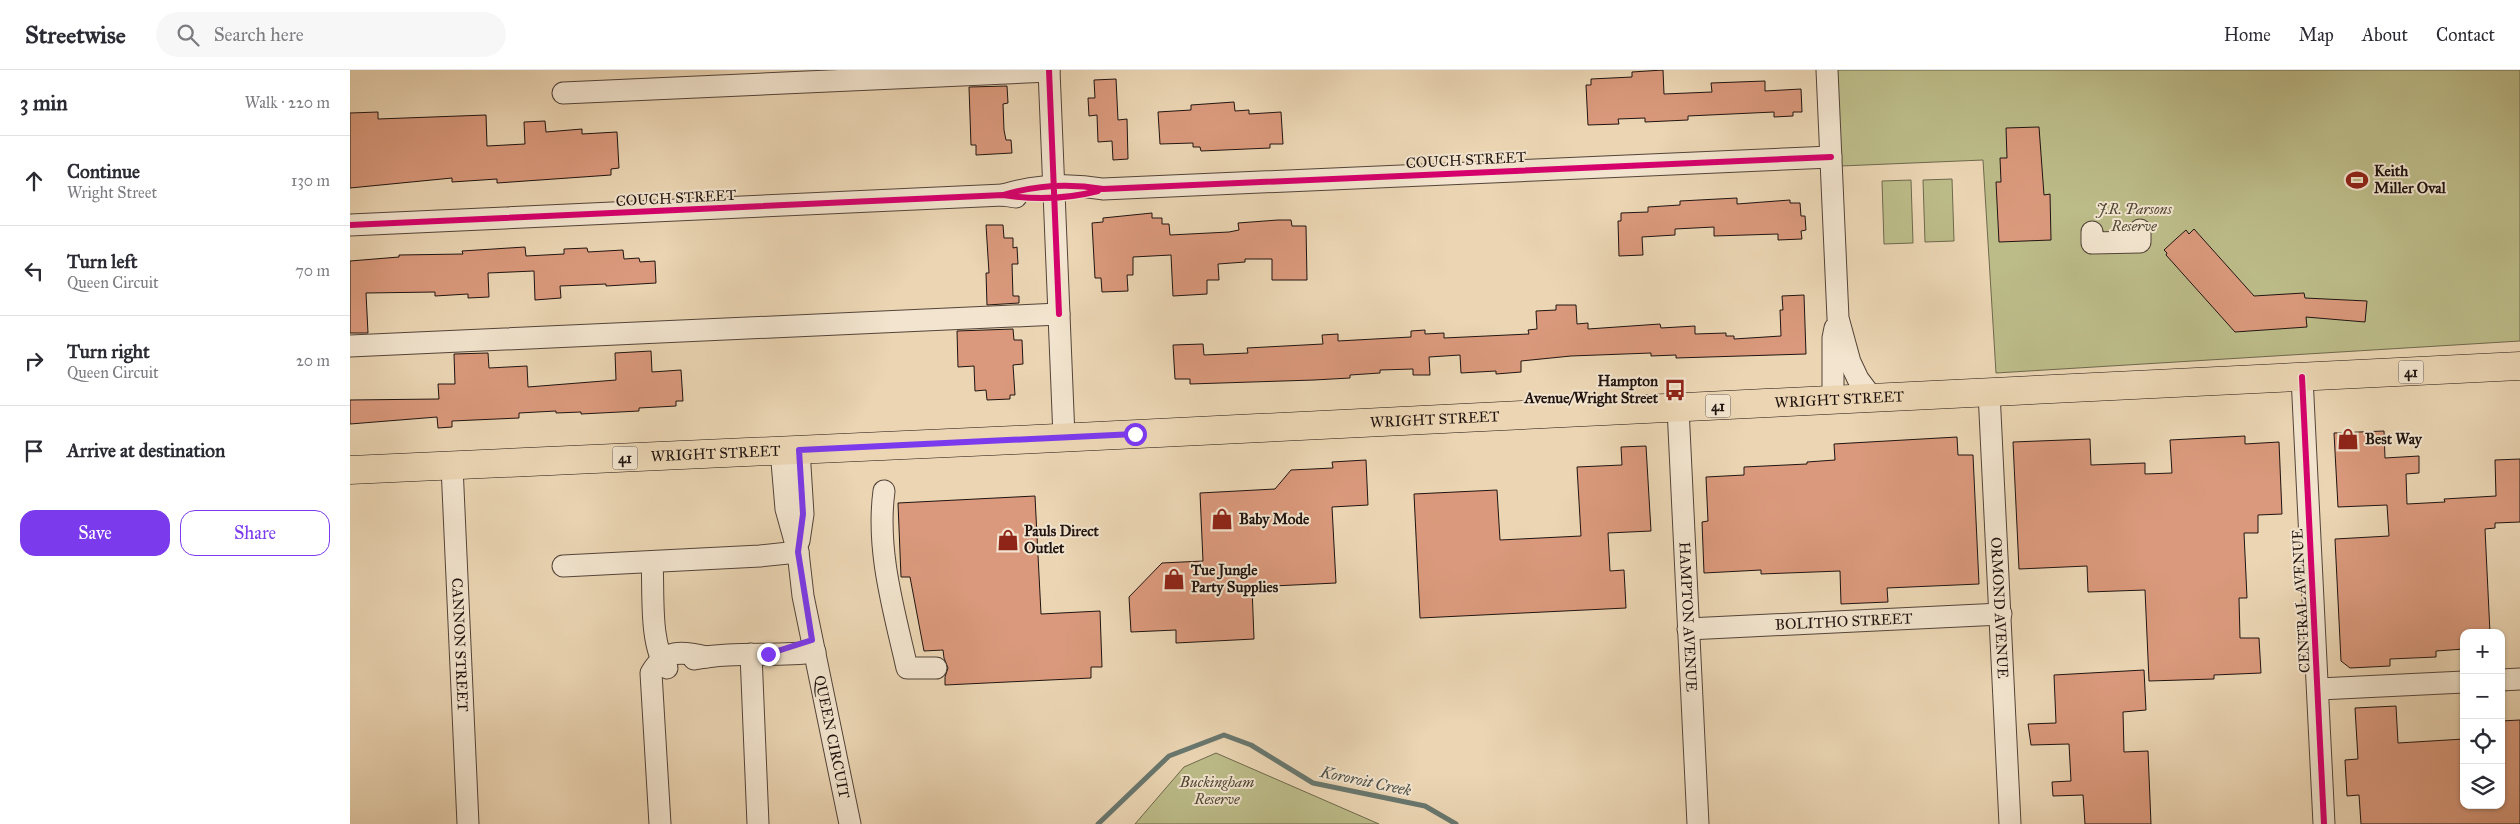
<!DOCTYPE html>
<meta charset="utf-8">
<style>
:root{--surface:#fff;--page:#f7f7f7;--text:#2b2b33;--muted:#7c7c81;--line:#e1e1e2;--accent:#7c3aed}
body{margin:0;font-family:"IM FELL Great Primer",serif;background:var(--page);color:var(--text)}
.controls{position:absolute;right:15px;bottom:15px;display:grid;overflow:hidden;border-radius:10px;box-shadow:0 1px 4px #0004}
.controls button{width:45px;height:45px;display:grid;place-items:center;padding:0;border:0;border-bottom:1px solid var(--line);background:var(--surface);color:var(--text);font:25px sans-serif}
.stop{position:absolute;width:15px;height:15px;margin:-11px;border:4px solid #7c3aed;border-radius:50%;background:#fff}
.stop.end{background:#7c3aed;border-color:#fff;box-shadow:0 1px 5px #0008}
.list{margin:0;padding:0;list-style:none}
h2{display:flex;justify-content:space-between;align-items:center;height:65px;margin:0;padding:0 20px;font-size:21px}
h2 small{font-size:16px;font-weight:400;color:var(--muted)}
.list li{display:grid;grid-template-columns:32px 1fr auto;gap:15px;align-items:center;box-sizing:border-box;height:90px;padding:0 20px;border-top:1px solid var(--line)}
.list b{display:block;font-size:19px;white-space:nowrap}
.list p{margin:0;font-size:16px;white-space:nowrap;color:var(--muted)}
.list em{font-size:16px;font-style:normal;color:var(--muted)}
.actions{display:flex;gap:10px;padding:15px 20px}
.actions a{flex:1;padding:11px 0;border:1px solid var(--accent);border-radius:15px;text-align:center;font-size:18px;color:var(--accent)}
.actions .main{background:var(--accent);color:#fff}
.icon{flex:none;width:28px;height:28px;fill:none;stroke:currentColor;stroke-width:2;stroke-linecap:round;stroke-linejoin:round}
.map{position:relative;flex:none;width:2170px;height:754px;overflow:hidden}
header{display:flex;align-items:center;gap:30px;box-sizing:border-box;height:70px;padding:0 25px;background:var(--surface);border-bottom:1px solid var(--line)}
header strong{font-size:24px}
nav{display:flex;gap:28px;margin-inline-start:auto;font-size:18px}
.search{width:350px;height:45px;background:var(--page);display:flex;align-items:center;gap:12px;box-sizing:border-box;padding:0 18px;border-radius:28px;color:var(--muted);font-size:19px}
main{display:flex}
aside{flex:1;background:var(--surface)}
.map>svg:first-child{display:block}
</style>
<header>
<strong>Streetwise</strong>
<div class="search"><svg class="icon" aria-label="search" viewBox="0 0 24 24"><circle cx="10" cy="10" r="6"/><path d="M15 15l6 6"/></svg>Search here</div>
<nav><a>Home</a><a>Map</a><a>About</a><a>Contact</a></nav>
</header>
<main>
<aside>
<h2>3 min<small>Walk · 220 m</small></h2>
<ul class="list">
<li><svg class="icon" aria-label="ahead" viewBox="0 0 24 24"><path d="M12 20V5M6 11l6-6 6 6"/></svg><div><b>Continue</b><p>Wright Street</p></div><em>130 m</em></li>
<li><svg class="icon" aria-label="left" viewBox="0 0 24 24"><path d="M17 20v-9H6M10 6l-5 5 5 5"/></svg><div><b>Turn left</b><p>Queen Circuit</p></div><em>70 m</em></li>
<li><svg class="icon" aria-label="right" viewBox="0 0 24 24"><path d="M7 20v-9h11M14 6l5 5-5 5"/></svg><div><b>Turn right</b><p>Queen Circuit</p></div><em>20 m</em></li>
<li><svg class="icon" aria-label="arrive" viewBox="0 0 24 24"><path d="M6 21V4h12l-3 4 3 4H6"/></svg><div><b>Arrive at destination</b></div></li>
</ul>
<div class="actions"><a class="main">Save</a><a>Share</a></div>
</aside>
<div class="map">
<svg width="2170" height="754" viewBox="0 0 2170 754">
<rect width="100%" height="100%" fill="#ebd5b3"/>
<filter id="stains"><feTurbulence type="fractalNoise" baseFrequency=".004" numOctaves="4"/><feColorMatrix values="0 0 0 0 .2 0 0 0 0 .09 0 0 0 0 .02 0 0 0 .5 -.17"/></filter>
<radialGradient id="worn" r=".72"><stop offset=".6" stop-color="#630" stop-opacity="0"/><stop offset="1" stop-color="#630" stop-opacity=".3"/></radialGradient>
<!-- green -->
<g fill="#bcbc89" stroke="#6e684c">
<path d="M1486,0H2170V271L1646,303L1633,90L1491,96Z"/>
<path d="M1602,109L1604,171L1575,172L1573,110Z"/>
<path d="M1561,110L1563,173L1534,174L1532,111Z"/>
<path d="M866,683L1029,754H785L834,697Z"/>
</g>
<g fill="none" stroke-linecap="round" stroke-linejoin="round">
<!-- stream -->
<path stroke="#68776e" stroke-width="5" d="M748,754L819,686L874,665L901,675L963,713L1075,736L1106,754"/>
</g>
<!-- building -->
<g fill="#da997c" stroke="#201410">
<path d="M1313,0L1314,24L1362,22L1361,13L1415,11V21L1451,19L1452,42H1443V46L1424,47V42L1338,46V50L1295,52V48L1268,49L1269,54L1238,55L1236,15H1241V9L1282,7V2Z"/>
<path d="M766,9L768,50L777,49L778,89L763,90L762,71L748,72L747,45L739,46L738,28H745L744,10Z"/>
<path d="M657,16L658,33L653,34L654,60L656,70H661L662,83L626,85V75H621L619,17Z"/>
<path d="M884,32L885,41L899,40V44L931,42L933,74H920V78L851,81L850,77H843V73L810,74L808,42L841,40V35Z"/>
<path d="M28,42V49L136,45L137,76L175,74L174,52L195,51L196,62L232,59V64L267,62L269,98L261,99V105L147,113V109L102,112V108L0,118V43Z"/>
<path d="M1689,57L1694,125L1700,124L1701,170L1649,172L1646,112H1651L1650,88H1657L1656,58Z"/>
<path d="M1387,128V134L1440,130V133H1450L1451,146H1455L1456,160L1451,161L1452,169L1428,170V164L1364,166V157L1325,159V165L1292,167L1293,185L1269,186L1268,151H1271V143L1298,142V137L1330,135V131Z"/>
<path d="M802,143V148H812V154H819L820,165L879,162L889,160L888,153L928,150H941L942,156H956L957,210H922V189H895V192L868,194L869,210H857V224L823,226L821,185L783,187V205H777L778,221L752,222L751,208H745L742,153L753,152V148Z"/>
<path d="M636,155H653L654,168H663V178L667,177L668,194H662L663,226H669V233L637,235L636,203H639Z"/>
<path d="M1844,159L1904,226L1954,223L1955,228L2017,231L2015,252L1956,247L1957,257L1885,262L1816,185L1817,183L1814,180L1827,168L1836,160L1839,164Z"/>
<path d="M175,177L176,186L214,184V179L237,178L238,182L273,180L274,189L289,188L290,192L305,191L306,213L256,216V214L210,216L211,228L185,230L184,201L138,203L139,227L118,228V224L85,226V222L16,223L18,263H0V191L49,187V185L113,184L112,181Z"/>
<path d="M1454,225L1456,284L1326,288V285L1301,286V283L1221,286L1171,291V302L1146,304V301L1111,303L1110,285L1079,287L1080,305H1063V299L1030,300V303L1000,305V308L964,310L840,314V309H825L823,275L853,274L854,285L898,283L897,278L973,274L972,265L988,264V271L1061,267V261L1075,260V264L1094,263V268L1179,264L1178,260L1187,259L1186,241L1206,240V235H1226L1227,254L1238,253V259L1310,254L1311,258L1345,256V264L1376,263V266H1384V269L1431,266L1430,240H1433L1432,226Z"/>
<path d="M663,259L664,270H672L673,294L663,295L665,325H660V329L637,330L636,320L625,321L624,296L608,297L607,261Z"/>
<path d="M301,281L302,302L331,300L333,331H326V336L289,338V341L231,344V342L206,343V341L169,343V348L102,351V357L88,358L87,347L0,354V330L89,329L88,314H105L104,284L138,283L139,298L177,296L178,317L266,310L265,283Z"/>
<path d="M2034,361L2035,388L2069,386V403L2056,404L2057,434L2095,432L2094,429L2146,426L2145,390L2170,389V452L2145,453V458L2135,459L2140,563H2114V579L2086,581V587L2040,589V596L2000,598L1991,591L1985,469L2039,466L2037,435L1988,437L1984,363Z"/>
<path d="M1895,366V374L1929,372L1932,444L1908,445V463H1894L1897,528H1889L1890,568H1909L1911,603L1864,605V609L1799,611L1795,520L1738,522L1737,496L1669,499L1663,372L1740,369L1741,395L1795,393V404L1822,403L1820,370Z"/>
<path d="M1607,367L1608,385H1623L1629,514L1537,518L1538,532L1491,534L1490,501L1411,504V500L1354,503L1352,452L1358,451L1356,407L1394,405V397L1457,394V392L1485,390L1484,374Z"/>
<path d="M1296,376L1301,461L1258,463L1260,501L1274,500L1276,538L1070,548L1064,424L1147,420L1150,470L1231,466L1227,397L1272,395L1271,377Z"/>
<path d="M1016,390L1018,435L982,437L986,513L902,517L904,569L826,573V560L781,562L779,527L812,493L853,491L850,423L925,419L941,400L983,398L982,392Z"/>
<path d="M685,426L691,544L750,541L752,597H741V608L595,615V607L598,598L594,588L593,580L574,581L560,507H551L548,433Z"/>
<path d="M1794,600L1796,640L1773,642L1774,682L1798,681L1801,754H1735L1733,725L1703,726L1702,712L1721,711L1719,674L1681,675L1678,654L1706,653L1704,605Z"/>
<path d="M2046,636L2048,673L2114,669V735H2151V651L2170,650V754H2011L2009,725L1997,726L1995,690L2008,689L2005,638Z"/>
</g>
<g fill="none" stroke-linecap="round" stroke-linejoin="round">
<!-- minor casing -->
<g stroke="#534439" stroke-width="23">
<g id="minor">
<path d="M699,0L714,367"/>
<path d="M1477,0L1488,248L1500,292L1508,309L1523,329"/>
<path d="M213,23L699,1"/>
<path d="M653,125C686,115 719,113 753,119L1481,87"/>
<path d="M0,155L653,125L666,127"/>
<path d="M1742,162V173L1790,172V160"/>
<path d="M0,276L709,244"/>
<path d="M1952,307L1974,754"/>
<path id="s1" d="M1639,322L1660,754"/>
<path d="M1483,330V268L1485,258"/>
<path id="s2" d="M1328,338L1348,754"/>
<path id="s3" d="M431,380L436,439L448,482L453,526L500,754"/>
<path id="s4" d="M102,396L118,754"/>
<path d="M534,421C526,481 544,540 557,598H586"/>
<path d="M449,471L453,444L449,380"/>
<path d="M302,492C304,521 299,575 317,598"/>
<path d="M213,496L410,486L448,482"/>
<path id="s5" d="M1338,559L1651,544"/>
<path d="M401,584L408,754"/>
<path d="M344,589C384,581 424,587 465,582"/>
<path d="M2151,610L2170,609"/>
<path d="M1969,619L2114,612"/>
<path d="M310,754L301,603C315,579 332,581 356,587"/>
</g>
</g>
<!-- major casing -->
<g stroke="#201410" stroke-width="29">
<g id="major">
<path id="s6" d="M0,400L665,370L2170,296"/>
</g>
</g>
<!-- minor -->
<use href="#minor" stroke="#f2e4ce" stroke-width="21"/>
<!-- major -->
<use href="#major" stroke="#ebd5b3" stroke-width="28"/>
<!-- cycleway casing -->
<g stroke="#f2e4ce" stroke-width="9">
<g id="cycleway">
<path d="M699,0L709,244"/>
<path d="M653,125C686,115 719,113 753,119L1481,87"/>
<path d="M0,155L653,125C685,130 717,129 748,121"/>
<path d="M1952,307L1974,754"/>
</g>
</g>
<!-- cycleway -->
<use href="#cycleway" stroke="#d6006c" stroke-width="6"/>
</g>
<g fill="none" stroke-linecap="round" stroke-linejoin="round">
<!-- route -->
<path stroke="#7c3aed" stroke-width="6" d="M418,584L462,570L448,482L453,444L449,380L785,364"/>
</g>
<!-- icons -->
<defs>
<g id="stadium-bare" transform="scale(1.725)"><path d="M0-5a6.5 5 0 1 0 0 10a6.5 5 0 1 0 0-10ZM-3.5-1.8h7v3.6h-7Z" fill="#8f2418" stroke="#f2e4ce" stroke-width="2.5" paint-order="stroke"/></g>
<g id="bus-bare" transform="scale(1.725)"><path d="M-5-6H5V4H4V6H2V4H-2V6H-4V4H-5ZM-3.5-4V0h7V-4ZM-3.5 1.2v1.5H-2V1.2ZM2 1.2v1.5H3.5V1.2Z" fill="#8f2418" stroke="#f2e4ce" stroke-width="2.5" paint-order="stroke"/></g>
<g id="shop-bare" transform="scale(1.725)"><path d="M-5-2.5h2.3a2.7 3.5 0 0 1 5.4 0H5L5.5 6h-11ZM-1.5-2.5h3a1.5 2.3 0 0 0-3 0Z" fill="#8f2418" stroke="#f2e4ce" stroke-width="2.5" paint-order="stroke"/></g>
</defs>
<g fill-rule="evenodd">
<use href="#stadium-bare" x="2007" y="110"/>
<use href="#bus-bare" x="1325" y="320"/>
<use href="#shop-bare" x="1998" y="369"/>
<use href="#shop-bare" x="872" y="449"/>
<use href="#shop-bare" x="658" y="470"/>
<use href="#shop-bare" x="824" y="509"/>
</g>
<g text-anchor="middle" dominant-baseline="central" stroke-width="4" stroke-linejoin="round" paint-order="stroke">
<!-- shield labels -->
<g fill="#f2e4ce" stroke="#5f5249" stroke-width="1">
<rect x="2048.5" y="290.5" width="25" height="23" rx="4"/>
<rect x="1355.5" y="324.5" width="25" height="23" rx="4"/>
<rect x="262.5" y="376.5" width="25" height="23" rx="4"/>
</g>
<g font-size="14" font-weight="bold" fill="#201410">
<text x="2061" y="302">41</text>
<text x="1368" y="336">41</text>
<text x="275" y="388">41</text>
</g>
<!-- street labels -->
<g font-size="15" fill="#201410" stroke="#f2e4ce">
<text transform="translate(1116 90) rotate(-3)">COUCH STREET</text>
<text transform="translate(326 128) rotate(-3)">COUCH STREET</text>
<text stroke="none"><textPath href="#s6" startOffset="1491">WRIGHT STREET</textPath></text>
<text stroke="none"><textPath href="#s6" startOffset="1086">WRIGHT STREET</textPath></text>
<text stroke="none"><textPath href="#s6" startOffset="366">WRIGHT STREET</textPath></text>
<text transform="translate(1951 531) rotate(-93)">CENTRAL AVENUE</text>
<text stroke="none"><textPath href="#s1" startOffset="216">ORMOND AVENUE</textPath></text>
<text stroke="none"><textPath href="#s2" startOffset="209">HAMPTON AVENUE</textPath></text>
<text stroke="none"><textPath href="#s5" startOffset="156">BOLITHO STREET</textPath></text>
<text stroke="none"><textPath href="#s4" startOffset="179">CANNON STREET</textPath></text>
<text stroke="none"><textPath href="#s3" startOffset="292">QUEEN CIRCUIT</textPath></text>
</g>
<!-- poi labels -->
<g font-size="15" font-weight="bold" fill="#201410" stroke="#f2e4ce" text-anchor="start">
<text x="2024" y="101">Keith<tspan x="2024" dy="17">Miller Oval</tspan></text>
<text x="1308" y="311" text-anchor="end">Hampton<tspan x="1308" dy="17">Avenue/Wright Street</tspan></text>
<text x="2015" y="369">Best Way</text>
<text x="889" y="449">Baby Mode</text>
<text x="674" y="461">Pauls Direct<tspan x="674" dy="17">Outlet</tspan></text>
<text x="841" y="500">Tue Jungle<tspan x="841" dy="17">Party Supplies</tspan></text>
</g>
<!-- park labels -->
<g font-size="15" font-style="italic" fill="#4f4634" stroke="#f2e4ce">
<text x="1784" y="139">J.R. Parsons<tspan x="1784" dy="17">Reserve</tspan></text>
<text x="867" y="712">Buckingham<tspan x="867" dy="17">Reserve</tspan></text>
</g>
<!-- water labels -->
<g font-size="16" font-style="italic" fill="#4a4e47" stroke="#f2e4ce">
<text transform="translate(1016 711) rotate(12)">Kororoit Creek</text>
</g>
</g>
<rect width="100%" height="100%" filter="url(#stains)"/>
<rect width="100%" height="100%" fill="url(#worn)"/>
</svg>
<div class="controls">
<button>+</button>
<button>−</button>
<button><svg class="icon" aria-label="locate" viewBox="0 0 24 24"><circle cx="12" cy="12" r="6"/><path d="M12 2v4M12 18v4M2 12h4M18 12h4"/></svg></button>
<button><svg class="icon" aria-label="layers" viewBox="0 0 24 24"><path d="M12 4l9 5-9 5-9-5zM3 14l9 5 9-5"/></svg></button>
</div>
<div class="stop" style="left:785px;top:364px"></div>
<div class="stop end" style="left:418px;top:584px"></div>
</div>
</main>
